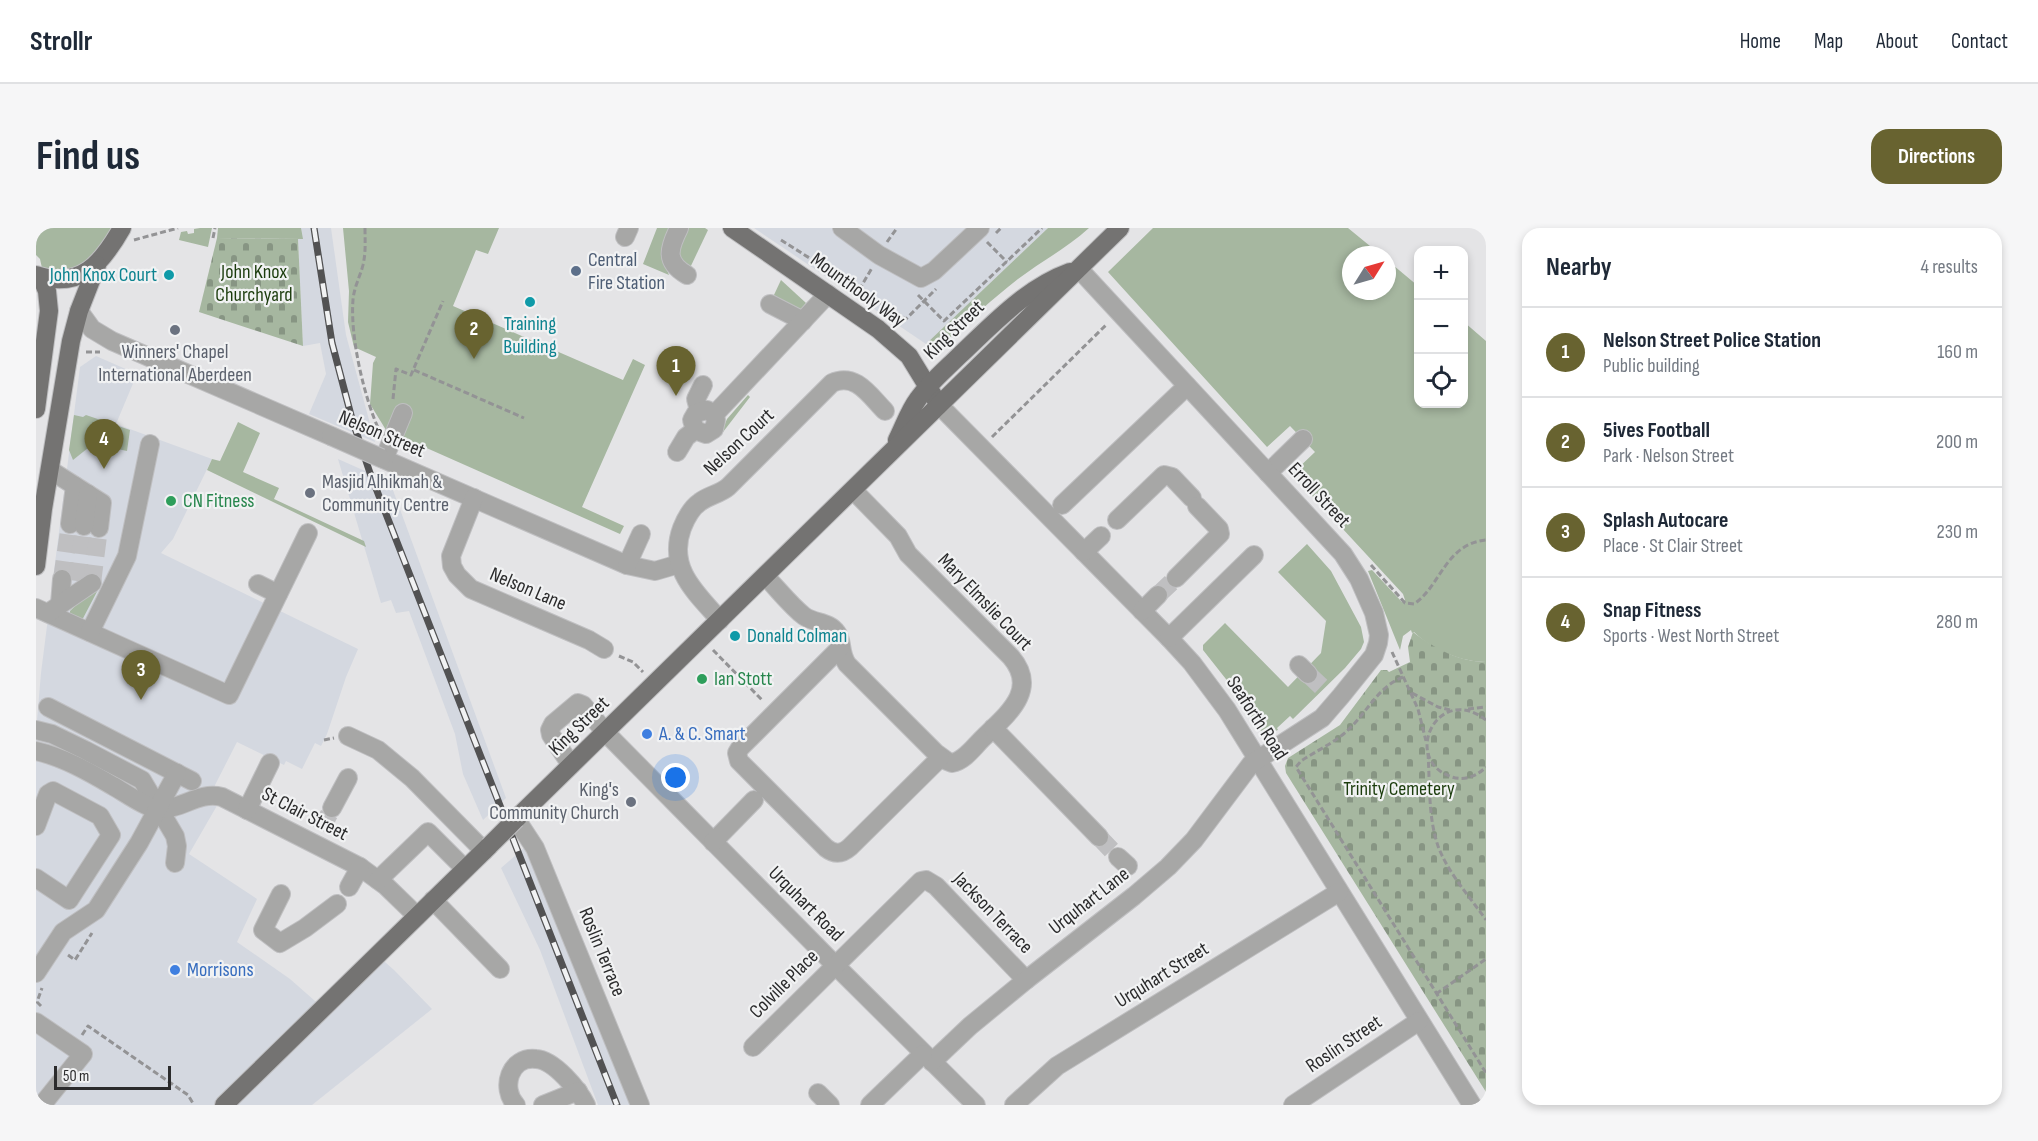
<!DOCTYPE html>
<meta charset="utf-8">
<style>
:root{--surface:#fff;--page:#f6f6f7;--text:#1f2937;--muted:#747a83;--line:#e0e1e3;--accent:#686330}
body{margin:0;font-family:"Sofia Sans Condensed",sans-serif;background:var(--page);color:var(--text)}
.controls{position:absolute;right:18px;top:18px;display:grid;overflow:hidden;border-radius:12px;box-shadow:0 3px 9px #0003}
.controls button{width:54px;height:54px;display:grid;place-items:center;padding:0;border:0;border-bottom:2px solid var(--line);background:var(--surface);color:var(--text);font:30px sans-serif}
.compass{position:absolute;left:1306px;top:18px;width:54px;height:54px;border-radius:50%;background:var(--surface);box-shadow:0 3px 9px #0003;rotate:53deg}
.scale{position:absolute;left:18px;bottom:15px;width:117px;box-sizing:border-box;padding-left:6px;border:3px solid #2b2b2c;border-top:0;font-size:16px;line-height:21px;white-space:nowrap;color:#2b2b2c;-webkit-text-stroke:4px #f1f2f3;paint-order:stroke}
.you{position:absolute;left:640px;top:550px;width:21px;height:21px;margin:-15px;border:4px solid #fff;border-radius:50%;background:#1a73e8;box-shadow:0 0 0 9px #1a73e833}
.badge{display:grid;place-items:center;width:39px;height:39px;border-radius:50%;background:var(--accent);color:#fff;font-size:20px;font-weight:700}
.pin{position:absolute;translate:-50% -50px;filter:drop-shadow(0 2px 3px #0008)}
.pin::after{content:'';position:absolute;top:32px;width:21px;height:18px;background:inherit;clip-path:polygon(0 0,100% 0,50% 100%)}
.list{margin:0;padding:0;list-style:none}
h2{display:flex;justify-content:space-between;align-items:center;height:78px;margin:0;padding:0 24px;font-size:26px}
h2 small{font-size:20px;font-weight:400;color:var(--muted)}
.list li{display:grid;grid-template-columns:39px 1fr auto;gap:18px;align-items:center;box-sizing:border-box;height:90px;padding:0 24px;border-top:2px solid var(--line)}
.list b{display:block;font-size:22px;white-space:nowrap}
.list p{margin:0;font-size:20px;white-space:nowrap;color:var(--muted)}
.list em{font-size:20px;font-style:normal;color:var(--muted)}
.icon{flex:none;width:33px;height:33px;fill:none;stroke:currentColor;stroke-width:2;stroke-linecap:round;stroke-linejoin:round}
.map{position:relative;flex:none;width:1450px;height:877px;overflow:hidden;border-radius:18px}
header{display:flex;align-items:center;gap:36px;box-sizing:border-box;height:84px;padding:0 30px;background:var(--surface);border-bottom:2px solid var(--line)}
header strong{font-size:28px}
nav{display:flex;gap:33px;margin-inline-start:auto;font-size:21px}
.intro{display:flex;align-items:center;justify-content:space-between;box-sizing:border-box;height:144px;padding:0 36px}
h1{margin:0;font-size:42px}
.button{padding:15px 27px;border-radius:18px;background:var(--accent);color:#fff;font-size:21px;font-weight:700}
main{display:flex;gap:36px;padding:0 36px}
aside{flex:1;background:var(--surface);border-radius:18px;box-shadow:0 3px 9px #0003}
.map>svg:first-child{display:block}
</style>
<header>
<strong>Strollr</strong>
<nav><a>Home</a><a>Map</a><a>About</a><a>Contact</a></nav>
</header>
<div class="intro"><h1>Find us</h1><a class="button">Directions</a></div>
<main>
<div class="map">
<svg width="1450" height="877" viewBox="0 0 1450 877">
<defs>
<pattern id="cemetery-stones" width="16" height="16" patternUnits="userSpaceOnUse" patternTransform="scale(1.5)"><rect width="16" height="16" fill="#a6b7a0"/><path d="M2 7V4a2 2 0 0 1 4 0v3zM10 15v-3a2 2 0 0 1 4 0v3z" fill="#879583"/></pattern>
</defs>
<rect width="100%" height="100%" fill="#e4e4e6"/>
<!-- built -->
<g fill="#d4d8e0">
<path d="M265,0H295L310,107L339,214L273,186L290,146L284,115L267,118L262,11H266Z"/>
<path d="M718,0H1012L890,116Z"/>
<path d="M60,128L101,146L80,196L176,231L137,311L125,325L322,421L310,449L291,506L285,518L279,515L266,541L250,533L248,537L201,514L179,557L178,567L186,569L153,626L221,671L201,714L254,751L287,780L341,727L358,742L396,781L276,877H0V504L5,445L44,139Z"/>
<path d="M302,231L354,254L470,570L447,592L427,546L419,506L373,383L360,385L355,372L345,375Z"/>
<path d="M488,620L494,622L595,877H562L504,722L465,640Z"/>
</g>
<!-- green -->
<g fill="#a6b7a0">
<path d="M0,0H76C58,30 45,48 6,40L4,31L0,27Z"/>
<path d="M164,0H176L172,19L143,12L145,4L151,3L152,6L158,5V1Z"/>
<path d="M182,0H265L267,11L181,10Z"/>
<path d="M307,0H463L452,26L440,22L417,78L587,152L597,131L609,137L546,279L588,298L584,306L350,202L334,176L337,135L340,129L318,119L312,94L313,63Z"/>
<path d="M621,0H634L625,26L633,47L607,36Z"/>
<path d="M650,0H669L672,2L653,42L642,29Z"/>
<path d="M1012,0H1053C1031,20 1006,33 982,51C956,71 931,95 905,117L890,116Z"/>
<path d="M1117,0H1312L1345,27H1315V63H1351V32L1382,58V176H1428V94L1450,113V434C1426,434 1396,422 1378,404L1376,405L1375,402L1367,408L1364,422L1332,343L1336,342L1366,374L1369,372L1367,366L1256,246L1279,224L1254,198L1231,219L1072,44Z"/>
<path d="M745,52L770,75L764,82L737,69Z"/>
<path d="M712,167L714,169L684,208L691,191Z"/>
<path d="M38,187L47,189L50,187L94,202L91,223L57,216L37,232L33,222Z"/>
<path d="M202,194L224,205L207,244L243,260L238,271L328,313L330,319L171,242L176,231L184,233Z"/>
<path d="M1271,316L1295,343L1325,399L1328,414L1325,421L1309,440L1257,491L1254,488L1241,500L1242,502L1230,506L1224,502L1197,460L1167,422V417L1189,395L1252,459L1285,425L1290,393L1242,344Z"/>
<path d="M59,356H65L44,396L34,387V383L53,365Z"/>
</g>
<!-- cemetery -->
<g fill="url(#cemetery-stones)">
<path d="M181,10L262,11L267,118L163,84Z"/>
<path d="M1377,404C1398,420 1423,434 1450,434V864L1250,545L1249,538L1252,530L1304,497L1345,442H1351L1353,444L1374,434L1372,419Z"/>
</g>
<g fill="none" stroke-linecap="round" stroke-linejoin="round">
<!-- minor-tunnel -->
<g stroke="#bfbfc1" stroke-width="18" stroke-dasharray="18 9" stroke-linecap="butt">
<path d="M26,351L34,296"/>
<path d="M41,353L48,298"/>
<path d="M56,355L63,300"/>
<path d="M1122,367L1140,350"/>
<path d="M1272,446L1288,461"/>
<path d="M285,602L296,580"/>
<path d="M1063,609L1082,629"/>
</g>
<!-- minor casing -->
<g stroke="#bfbfc1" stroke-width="20">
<g id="minor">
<path d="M643,0C633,20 628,34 651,47"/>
<path d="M806,0L843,27L885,50L898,43L944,0"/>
<path d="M589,9L593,0"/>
<path d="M734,76L767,93"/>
<path d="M43,83L56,101L76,113L295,208"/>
<path d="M903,177L1133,410L1156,435L1191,482L1436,877"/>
<path d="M663,182L660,171L667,157"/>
<path d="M678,187L792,66"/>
<path d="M641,224L650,209L659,202L670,206L678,201L680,192L677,185L671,182L660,185L656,192L659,202"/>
<path d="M345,230L591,337L619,343L643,336"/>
<path d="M348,231L367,185"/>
<path d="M14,242L66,275L63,300"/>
<path d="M1232,245L1267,211"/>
<path d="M438,270L415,328L416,338L421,347L435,361L553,412L568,421"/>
<path d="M1026,277L1151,158"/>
<path d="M1081,292L1128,247L1136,249L1156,270"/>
<path d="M34,296L39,258"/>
<path d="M48,298L52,266"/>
<path d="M1048,324L1065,308"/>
<path d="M591,337L605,306"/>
<path d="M729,348C742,361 754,377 768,388C779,396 793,393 801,405C807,413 803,424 811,436L900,525L911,533L916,535C928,533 937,520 946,511C969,488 1004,463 975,429L872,326L862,308L817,262"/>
<path d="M1140,350L1184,306L1183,301L1161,278"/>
<path d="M222,356L242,366"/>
<path d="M24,376L26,351"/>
<path d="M0,380L193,467L272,305"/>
<path d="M1106,383L1122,367"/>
<path d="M12,385L56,355"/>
<path d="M684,392C660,365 631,340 646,300C650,290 655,280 664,274C673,267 684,266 692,259L796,155C820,144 834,168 849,183"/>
<path d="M54,404L91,328L114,216"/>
<path d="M1133,410L1218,327"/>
<path d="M804,420L704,520L701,525L703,533L790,620C799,627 806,626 814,619L904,530"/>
<path d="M1263,437L1272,446"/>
<path d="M12,479L156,553"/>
<path d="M957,500L1063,609"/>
<path d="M0,502L16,506L49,522L106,552L139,608L141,618L139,635"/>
<path d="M312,508L342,522L376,550L448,623"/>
<path d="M0,523C27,529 53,544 77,558C88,564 110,580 122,581C146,582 162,563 186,569L324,639L350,658L381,688"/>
<path d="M535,537L515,507L514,502L517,496L542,475L547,477L569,504L799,737L940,877"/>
<path d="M296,580L312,550"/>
<path d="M211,582L234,535"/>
<path d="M480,591L499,620L604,877"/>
<path d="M0,598L12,566L17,563L64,588L75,607L33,672L0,650"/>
<path d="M677,614L718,572"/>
<path d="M1082,629L1092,638"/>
<path d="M342,652L392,604L429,641"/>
<path d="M313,659L324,639"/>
<path d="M245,666L227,702L244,715L269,700L301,676"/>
<path d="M397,672L464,741"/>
<path d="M0,745L27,704L60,682L103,615L141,545"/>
<path d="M0,794L47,826L6,877"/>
<path d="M717,819L885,653L890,652L900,658L990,752"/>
<path d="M896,834L934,798L990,752L1098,668L1132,639L1158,612L1215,536L1286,490L1305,468L1338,427L1342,415L1343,407L1338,385L1323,351L1307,326L1043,41"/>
<path d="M782,865L794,877"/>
<path d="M480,877C464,860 474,828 500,831C518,832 542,861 550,877"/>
<path d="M507,877L542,863"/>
<path d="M834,877L887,826"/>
<path d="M978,877L1021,838L1303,664"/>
<path d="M1257,877L1383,793"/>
</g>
</g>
<!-- major casing -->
<g stroke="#bfbfc1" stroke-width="20">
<g id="major">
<path d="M696,0L842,101L873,128L903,177"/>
<path d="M0,47C45,62 66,35 86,0"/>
<path d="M0,181L13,83L11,63L5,49"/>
<path d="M861,212C868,198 873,183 882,171C894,154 910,141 924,127C957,96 990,60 1034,44"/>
<path d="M0,338L7,281L35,113L43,83L61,37"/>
<path d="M480,591L1084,0"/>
<path d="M188,877L453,618"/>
</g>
</g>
<!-- path -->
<g stroke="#939395" stroke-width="3" stroke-dasharray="6 3" stroke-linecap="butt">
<path d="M329,0C329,13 330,24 327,37C324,49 318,59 317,72C314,109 328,169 343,202"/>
<path d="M960,5L965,0"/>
<path d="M177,10L179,0"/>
<path d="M98,12L142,0"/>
<path d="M745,12L870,91L900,61"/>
<path d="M851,14L861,0"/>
<path d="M951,14L971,34"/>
<path d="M823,62L836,40"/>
<path d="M882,67L908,93L1006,0"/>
<path d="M50,124H64"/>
<path d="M378,142L488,190"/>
<path d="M357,171L360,141L375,147L407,73"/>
<path d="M956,209L1071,96"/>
<path d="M1335,337L1369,375L1378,376C1405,358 1409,316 1450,312"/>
<path d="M677,422L727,473"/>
<path d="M1356,424L1382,481L1390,513"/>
<path d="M583,428L597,434L607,444"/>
<path d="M1367,449C1342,459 1332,483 1313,501C1300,514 1280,523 1265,533L1260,539L1450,845"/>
<path d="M1376,465L1402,479L1414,482"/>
<path d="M1432,481L1450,479"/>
<path d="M1450,492C1402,454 1364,532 1416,549C1429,553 1441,548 1450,539"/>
<path d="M288,512L298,510"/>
<path d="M1392,525C1394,556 1392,589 1402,618C1412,645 1434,669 1450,692"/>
<path d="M32,727L39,732L56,705"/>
<path d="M1400,766L1450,731"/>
<path d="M5,778L1,774L6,760"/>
<path d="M46,807L52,798L152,867L158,877"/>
</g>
<!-- minor -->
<use href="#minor" stroke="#a7a7a6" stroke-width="18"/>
<!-- major -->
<use href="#major" stroke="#747372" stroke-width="18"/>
<!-- rail casing -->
<g stroke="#525253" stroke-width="7">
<path id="rail" d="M278,0L296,115L316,191L334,245L581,877"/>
</g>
<!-- rail -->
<use href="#rail" stroke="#f1f2f3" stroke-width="4.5" stroke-dasharray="14" stroke-linecap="butt"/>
<!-- minor-bridge casing -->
<g stroke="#bfbfc1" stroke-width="20" stroke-linecap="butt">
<path id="minor-bridge" d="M295,208L345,230"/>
</g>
<!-- major-bridge casing -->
<g stroke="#bfbfc1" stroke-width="20" stroke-linecap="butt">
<path id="major-bridge" d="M453,618L480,591"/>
</g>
<!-- minor-bridge -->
<use href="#minor-bridge" stroke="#a7a7a6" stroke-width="18"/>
<!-- major-bridge -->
<use href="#major-bridge" stroke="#747372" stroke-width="18"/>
</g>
<!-- markers -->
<circle fill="#5c6f8a" stroke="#f1f2f3" stroke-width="2" cx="540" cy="43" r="6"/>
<g fill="#0f9aa8" stroke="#f1f2f3" stroke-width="2">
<circle cx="133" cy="47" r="6"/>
<circle cx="494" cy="74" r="6"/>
<circle cx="699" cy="408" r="6"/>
</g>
<g fill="#6b7280" stroke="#f1f2f3" stroke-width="2">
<circle cx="139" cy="102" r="6"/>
<circle cx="274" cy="265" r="6"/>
<circle cx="595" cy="574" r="6"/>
</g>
<g fill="#2e9e5b" stroke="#f1f2f3" stroke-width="2">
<circle cx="135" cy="273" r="6"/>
<circle cx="666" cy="451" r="6"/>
</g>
<g fill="#3f7fe0" stroke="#f1f2f3" stroke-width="2">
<circle cx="611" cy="506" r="6"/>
<circle cx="139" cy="742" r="6"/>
</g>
<g text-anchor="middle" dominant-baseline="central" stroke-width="4.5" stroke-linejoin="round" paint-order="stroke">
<!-- service labels -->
<g font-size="20" fill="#4e5e75" stroke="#f1f2f3" text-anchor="start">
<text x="552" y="32">Central<tspan x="552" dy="23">Fire Station</tspan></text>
</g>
<!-- park labels -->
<g font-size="20" fill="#1b3c0c" stroke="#f1f2f3">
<text x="218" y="44">John Knox<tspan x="218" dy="23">Churchyard</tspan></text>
<text x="1363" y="561">Trinity Cemetery</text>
</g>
<!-- culture labels -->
<g font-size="20" fill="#0d838f" stroke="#f1f2f3" text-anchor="end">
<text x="121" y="47">John Knox Court</text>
<text x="494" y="96" text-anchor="middle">Training<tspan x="494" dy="23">Building</tspan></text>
<text x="711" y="408" text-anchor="start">Donald Colman</text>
</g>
<!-- street labels -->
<g font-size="20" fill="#2b2b2c" stroke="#f1f2f3">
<text transform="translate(822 62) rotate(36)">Mounthooly Way</text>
<text transform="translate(918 102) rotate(-44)">King Street</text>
<text transform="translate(346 206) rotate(23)">Nelson Street</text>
<text transform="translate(703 214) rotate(-43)">Nelson Court</text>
<text transform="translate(1283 267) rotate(47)">Erroll Street</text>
<text transform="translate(492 361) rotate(23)">Nelson Lane</text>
<text transform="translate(949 374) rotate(46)">Mary Elmslie Court</text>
<text transform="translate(1221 490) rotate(57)">Seaforth Road</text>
<text transform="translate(543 498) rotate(-44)">King Street</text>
<text transform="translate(269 586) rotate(27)">St Clair Street</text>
<text transform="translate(1053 673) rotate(-38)">Urquhart Lane</text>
<text transform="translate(770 676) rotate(45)">Urquhart Road</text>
<text transform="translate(957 685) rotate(46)">Jackson Terrace</text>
<text transform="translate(566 724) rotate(68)">Roslin Terrace</text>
<text transform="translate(1126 747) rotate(-32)">Urquhart Street</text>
<text transform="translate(748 756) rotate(-45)">Colville Place</text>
<text transform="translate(1308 816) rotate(-34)">Roslin Street</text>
</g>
<!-- worship labels -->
<g font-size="20" fill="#5b616d" stroke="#f1f2f3">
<text x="139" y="124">Winners' Chapel<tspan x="139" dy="23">International Aberdeen</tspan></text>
<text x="286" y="254" text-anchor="start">Masjid Alhikmah &amp;<tspan x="286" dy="23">Community Centre</tspan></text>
<text x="583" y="562" text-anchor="end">King's<tspan x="583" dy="23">Community Church</tspan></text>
</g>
<!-- leisure labels -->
<g font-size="20" fill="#27864d" stroke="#f1f2f3" text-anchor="start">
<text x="147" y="273">CN Fitness</text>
<text x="678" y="451">Ian Stott</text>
</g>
<!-- shop labels -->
<g font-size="20" fill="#366cbe" stroke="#f1f2f3" text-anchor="start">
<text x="623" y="506">A. &amp; C. Smart</text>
<text x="151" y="742">Morrisons</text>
</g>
</g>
</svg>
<div class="controls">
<button>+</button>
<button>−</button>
<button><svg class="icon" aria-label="locate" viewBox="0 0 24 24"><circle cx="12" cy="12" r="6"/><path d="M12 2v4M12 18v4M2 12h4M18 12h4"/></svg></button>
</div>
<svg class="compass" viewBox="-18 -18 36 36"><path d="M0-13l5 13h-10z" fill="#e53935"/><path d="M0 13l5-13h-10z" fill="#747a83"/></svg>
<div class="scale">50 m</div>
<div class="you"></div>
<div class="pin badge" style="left:640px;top:168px">1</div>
<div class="pin badge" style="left:438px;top:131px">2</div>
<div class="pin badge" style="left:105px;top:472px">3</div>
<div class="pin badge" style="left:68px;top:241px">4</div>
</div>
<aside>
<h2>Nearby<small>4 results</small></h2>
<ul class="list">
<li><span class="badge">1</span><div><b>Nelson Street Police Station</b><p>Public building</p></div><em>160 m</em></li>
<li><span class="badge">2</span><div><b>5ives Football</b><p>Park · Nelson Street</p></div><em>200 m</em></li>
<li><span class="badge">3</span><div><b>Splash Autocare</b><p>Place · St Clair Street</p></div><em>230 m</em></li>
<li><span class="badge">4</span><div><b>Snap Fitness</b><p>Sports · West North Street</p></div><em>280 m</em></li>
</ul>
</aside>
</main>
